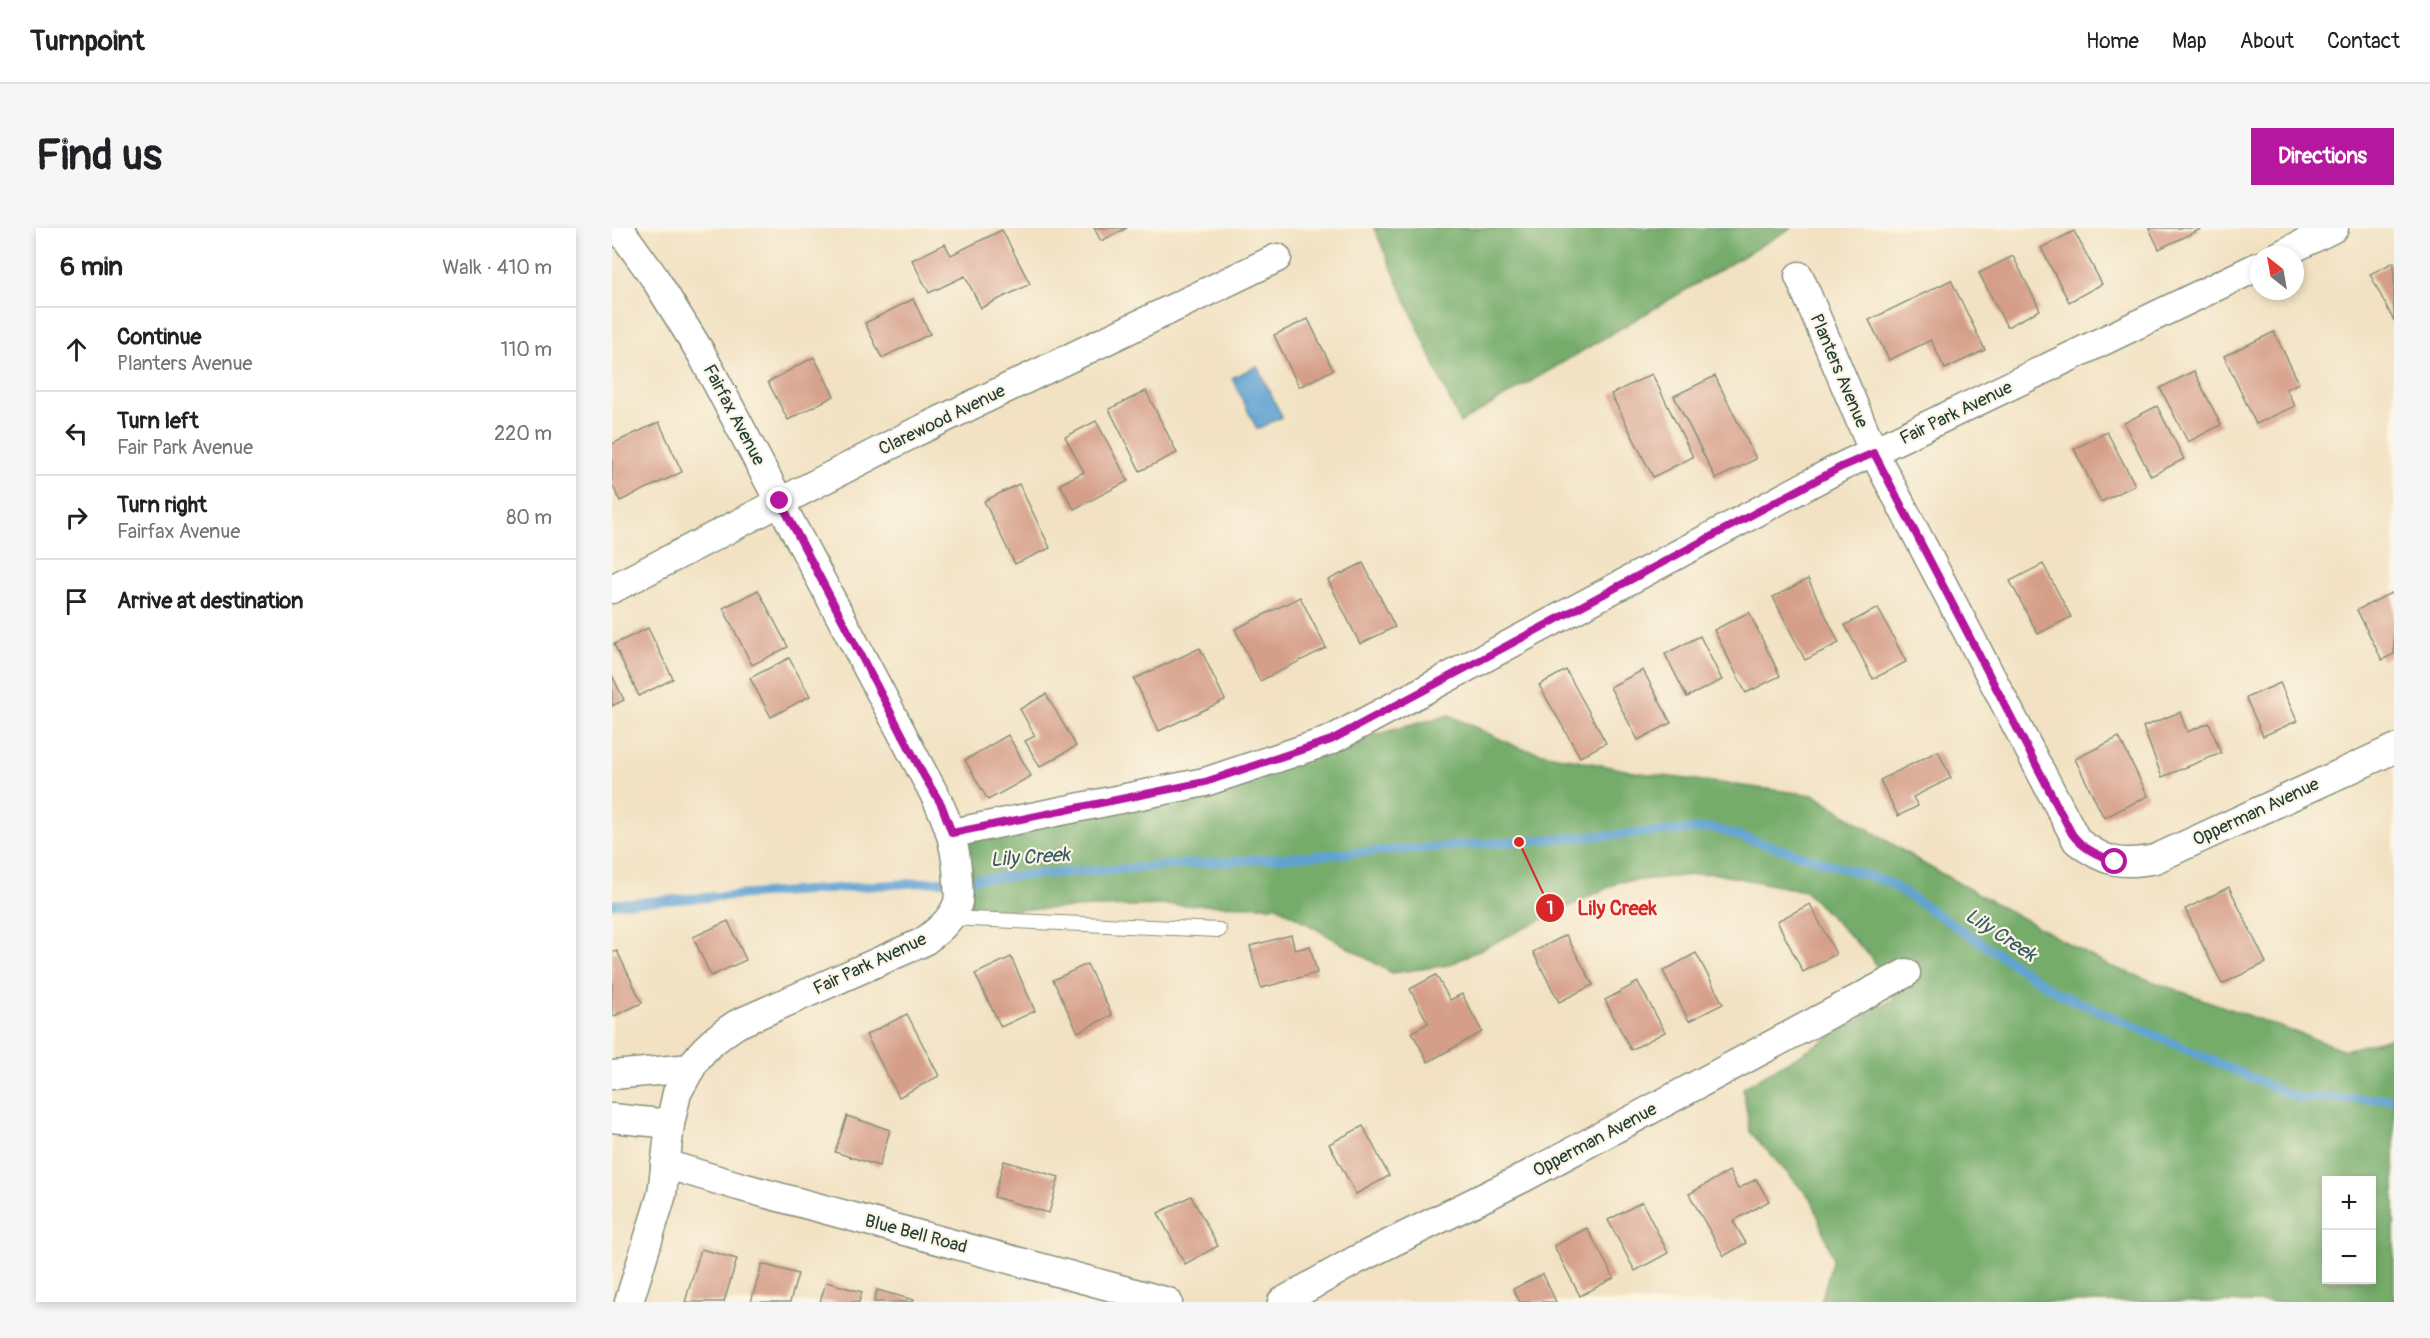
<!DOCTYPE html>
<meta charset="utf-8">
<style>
:root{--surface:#fff;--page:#f6f6f6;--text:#202124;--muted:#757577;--line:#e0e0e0;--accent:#b5179e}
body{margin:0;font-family:Pangolin,sans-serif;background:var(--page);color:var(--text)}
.controls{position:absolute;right:18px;bottom:18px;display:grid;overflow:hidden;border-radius:0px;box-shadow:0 3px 9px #0003}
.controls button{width:54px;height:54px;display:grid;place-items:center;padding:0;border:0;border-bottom:2px solid var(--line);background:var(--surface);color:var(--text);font:30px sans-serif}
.compass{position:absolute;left:1638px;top:18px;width:54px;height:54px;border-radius:50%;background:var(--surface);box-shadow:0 3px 9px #0003;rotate:329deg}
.stop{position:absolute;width:18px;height:18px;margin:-14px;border:4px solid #b5179e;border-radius:50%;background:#fff}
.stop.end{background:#b5179e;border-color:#fff;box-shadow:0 2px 6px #0008}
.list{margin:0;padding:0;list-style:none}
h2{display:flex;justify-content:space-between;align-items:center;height:78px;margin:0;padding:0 24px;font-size:26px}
h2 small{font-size:20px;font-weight:400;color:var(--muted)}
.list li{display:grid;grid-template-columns:39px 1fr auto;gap:18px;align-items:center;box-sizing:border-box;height:84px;padding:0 24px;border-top:2px solid var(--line)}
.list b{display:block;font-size:22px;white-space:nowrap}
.list p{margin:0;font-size:20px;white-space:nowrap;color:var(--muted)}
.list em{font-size:20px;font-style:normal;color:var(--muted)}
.icon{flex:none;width:33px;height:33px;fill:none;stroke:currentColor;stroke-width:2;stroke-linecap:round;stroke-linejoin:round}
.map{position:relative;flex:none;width:1782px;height:1074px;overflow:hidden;border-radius:0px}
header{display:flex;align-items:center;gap:36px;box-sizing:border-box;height:84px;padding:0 30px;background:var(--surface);border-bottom:2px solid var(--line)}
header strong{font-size:28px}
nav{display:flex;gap:33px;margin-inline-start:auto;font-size:21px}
.intro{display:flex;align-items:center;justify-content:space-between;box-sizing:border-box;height:144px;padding:0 36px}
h1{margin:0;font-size:42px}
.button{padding:15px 27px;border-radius:0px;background:var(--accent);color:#fff;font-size:21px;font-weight:700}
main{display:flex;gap:36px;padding:0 36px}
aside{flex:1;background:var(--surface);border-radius:0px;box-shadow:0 3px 9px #0003}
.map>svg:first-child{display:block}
</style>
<header>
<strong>Turnpoint</strong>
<nav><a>Home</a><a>Map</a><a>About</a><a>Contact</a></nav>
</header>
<div class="intro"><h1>Find us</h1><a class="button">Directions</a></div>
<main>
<aside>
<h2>6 min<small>Walk · 410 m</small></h2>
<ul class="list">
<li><svg class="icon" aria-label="ahead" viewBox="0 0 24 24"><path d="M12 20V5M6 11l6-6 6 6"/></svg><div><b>Continue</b><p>Planters Avenue</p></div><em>110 m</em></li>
<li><svg class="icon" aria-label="left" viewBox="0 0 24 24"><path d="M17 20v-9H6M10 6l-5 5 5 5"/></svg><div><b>Turn left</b><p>Fair Park Avenue</p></div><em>220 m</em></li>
<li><svg class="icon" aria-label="right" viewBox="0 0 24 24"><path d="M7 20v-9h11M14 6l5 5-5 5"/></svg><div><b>Turn right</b><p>Fairfax Avenue</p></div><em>80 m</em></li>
<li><svg class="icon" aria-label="arrive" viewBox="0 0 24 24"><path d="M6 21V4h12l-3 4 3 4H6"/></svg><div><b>Arrive at destination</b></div></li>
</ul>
</aside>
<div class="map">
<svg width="1782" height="1074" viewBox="0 0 1782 1074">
<rect width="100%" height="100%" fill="#fcf5e5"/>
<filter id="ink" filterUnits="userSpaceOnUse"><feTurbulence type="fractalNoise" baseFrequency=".0167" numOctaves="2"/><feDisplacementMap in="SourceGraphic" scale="12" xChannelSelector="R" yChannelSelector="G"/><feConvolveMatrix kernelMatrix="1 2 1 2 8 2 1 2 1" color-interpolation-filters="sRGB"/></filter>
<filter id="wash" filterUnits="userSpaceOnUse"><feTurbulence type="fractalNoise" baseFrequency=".008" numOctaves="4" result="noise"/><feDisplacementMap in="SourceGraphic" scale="24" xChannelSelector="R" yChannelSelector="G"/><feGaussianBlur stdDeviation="1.35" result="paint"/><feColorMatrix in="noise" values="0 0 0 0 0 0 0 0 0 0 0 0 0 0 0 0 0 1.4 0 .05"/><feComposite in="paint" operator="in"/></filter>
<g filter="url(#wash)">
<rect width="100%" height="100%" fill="#f2e2c3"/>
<!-- forest -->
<g fill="#75ac6a" stroke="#4a744f" stroke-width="1.5" fill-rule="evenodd">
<path d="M762,0H1179L848,195Z"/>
<path d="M837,487L907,520L1028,545L1202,567L1312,636L1495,737L1733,822L1782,809V1074H1209L1221,1030L1200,972L1138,904L1131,860L1282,771L1259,729L1193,663L1100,645L1007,654L837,737L780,745L665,678L552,677L359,683L358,614ZM1714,952H1760V1052H1714Z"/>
</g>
<!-- water -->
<path fill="#5ea2d2" stroke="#3e7083" stroke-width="1.5" d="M645,138L670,189L645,201L620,150Z"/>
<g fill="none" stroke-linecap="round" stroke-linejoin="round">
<!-- stream -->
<path stroke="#5ea2d2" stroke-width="9" d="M0,676L1101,600L1276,654L1446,765L1686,870L1782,871"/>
</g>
<g id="blocks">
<!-- building -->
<g fill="#d59e88">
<path d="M482,0H515L489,13Z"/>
<path d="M1537,0H1591L1547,21Z"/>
<path d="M390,2L418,56L369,80L353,48L317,65L300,32L333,16L339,27Z"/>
<path d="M1462,3L1490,56L1457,74L1429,20Z"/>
<path d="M1401,28L1428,82L1395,99L1367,45Z"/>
<path d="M1782,34V93L1758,46Z"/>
<path d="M1339,52L1373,122L1333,141L1319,112L1277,132L1257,92Z"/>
<path d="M301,71L318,106L270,130L253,95Z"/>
<path d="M696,91L721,142L687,159L662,107Z"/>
<path d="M1662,104L1687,155L1674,161L1683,178L1644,196L1612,128Z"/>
<path d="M202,129L222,168L176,192L156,154Z"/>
<path d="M1582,143L1609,197L1576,214L1548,160Z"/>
<path d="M1040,146L1081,229L1041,249L999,166Z"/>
<path d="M1103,148L1144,231L1104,251L1062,168Z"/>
<path d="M534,163L565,225L528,243L497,181Z"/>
<path d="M1545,178L1572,231L1539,248L1512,195Z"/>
<path d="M484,193L516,253L462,281L448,256L472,244L453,209Z"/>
<path d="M47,194L70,244L8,273L0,256V216Z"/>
<path d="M1495,204L1523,257L1489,274L1462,221Z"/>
<path d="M407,256L438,320L403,336L372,273Z"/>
<path d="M751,335L783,399L748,416L716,352Z"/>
<path d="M1431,336L1459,389L1426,406L1398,353Z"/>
<path d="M1196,351L1227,415L1193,432L1161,369Z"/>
<path d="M146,362L176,419L140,437L111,380Z"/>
<path d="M1779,365L1782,371V426L1770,432L1745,382Z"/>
<path d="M688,369L714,420L648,453L623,401Z"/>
<path d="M1266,380L1294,434L1261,451L1233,397Z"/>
<path d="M1137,384L1168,448L1134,465L1102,402Z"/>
<path d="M36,400L61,451L27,468L2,416Z"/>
<path d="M1088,408L1110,452L1075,469L1053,426Z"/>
<path d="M588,420L613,472L547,503L522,451Z"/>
<path d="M177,430L198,468L159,489L138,450Z"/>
<path d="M954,442L994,515L968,529L927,457Z"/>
<path d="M1031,442L1059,495L1026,512L998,459Z"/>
<path d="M0,447L12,472L0,478Z"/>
<path d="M1668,455L1685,493L1651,508L1634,470Z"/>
<path d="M434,466L464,518L428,539L413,513L423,508L408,481Z"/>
<path d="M1568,484L1575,504L1597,495L1609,525L1550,549L1531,499Z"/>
<path d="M396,507L419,548L376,572L353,532Z"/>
<path d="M1507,509L1536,568L1492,590L1463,531Z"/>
<path d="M1326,523L1339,550L1301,569L1306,578L1286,588L1268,552Z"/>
<path d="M1617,659L1654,735L1610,756L1573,681Z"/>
<path d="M1198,676L1224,726L1191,744L1165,693Z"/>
<path d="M116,693L134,732L99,748L81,709Z"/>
<path d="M679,707L683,722L698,718L705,745L649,760L638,718Z"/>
<path d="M954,707L981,757L947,774L921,724Z"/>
<path d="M5,723L30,775L0,789V725Z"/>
<path d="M1084,725L1111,776L1077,793L1051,743Z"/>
<path d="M399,729L423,783L389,799L363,746Z"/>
<path d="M475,736L500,787L466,804L441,752Z"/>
<path d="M824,747L838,772L850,766L870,804L816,834L800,804L816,795L798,761Z"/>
<path d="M1026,754L1053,804L1019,822L993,772Z"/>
<path d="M295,786L327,848L287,869L254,807Z"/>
<path d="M235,888L278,902L267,938L223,924Z"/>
<path d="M751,898L777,948L744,966L717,916Z"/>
<path d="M392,933L447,949L437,985L382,969Z"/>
<path d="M1117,943L1126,961L1144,951L1157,973L1121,993L1134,1015L1112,1028L1077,966Z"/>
<path d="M579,968L606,1018L573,1036L546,985Z"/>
<path d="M1030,974L1056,1025L1023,1043L996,992Z"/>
<path d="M975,1000L1002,1050L968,1068L942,1018Z"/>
<path d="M89,1021L125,1031L112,1074H73Z"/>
<path d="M150,1036L186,1046L178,1074H139Z"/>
<path d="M931,1046L944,1074H908L901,1061Z"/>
<path d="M214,1054L250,1064L247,1074H208Z"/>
<path d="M265,1062L302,1072L301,1074H262Z"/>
</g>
</g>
</g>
<g filter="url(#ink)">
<use href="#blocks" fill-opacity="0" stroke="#88907c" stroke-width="1.5"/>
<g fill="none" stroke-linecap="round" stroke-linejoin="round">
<!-- lane casing -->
<g stroke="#88907c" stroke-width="16">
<path id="lane" d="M337,690L607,702"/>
</g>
<!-- street casing -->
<g stroke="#88907c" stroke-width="31">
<g id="street">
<path d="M1668,27L1722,0"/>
<path d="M1187,48L1262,225L1465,613C1492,634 1509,638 1543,631L1782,521"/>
<path d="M0,361L302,205L665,30"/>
<path d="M340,605L593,554L719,512L1229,239L1647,38"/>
<path d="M0,847L79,840C89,821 107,808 125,796L311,714C324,705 339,693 345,677C348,670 346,661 346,653C344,611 333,584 312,547L89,125L42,49L7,0"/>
<path d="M0,890L58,896"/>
<path d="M53,936L126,958L556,1074"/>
<path d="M17,1074L50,966L58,896L65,865L79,840"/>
<path d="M670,1074L744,1032L911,950L1294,745"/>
</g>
</g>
<!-- lane -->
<use href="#lane" stroke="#fff" stroke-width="14"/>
<!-- street -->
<use href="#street" stroke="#fff" stroke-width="28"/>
</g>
</g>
<g fill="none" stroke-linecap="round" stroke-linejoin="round" filter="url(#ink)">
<!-- route -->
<path stroke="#b5179e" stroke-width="8" d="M168,273L312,548L329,576L340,605L593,554L719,512L1229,239L1262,225L1460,606C1471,621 1486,627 1503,634"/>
</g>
<g text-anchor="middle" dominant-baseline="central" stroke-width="4.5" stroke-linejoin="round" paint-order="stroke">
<!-- street labels -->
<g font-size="18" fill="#1f3d34" stroke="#fcf5e5">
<text transform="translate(1227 143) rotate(67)">Planters Avenue</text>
<text transform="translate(1344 185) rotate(-26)">Fair Park Avenue</text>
<text transform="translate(122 187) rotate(62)">Fairfax Avenue</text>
<text transform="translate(330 192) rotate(-26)">Clarewood Avenue</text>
<text transform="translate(1644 584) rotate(-25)">Opperman Avenue</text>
<text transform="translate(258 736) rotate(-25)">Fair Park Avenue</text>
<text transform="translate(983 912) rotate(-28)">Opperman Avenue</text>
<text transform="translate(304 1006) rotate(15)">Blue Bell Road</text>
</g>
<!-- water labels -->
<g font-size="20" font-style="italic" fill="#325b63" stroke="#fcf5e5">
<text transform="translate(418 629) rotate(-4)">Lily Creek</text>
<text transform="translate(1389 707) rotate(33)">Lily Creek</text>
</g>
</g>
<!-- callouts -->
<path fill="none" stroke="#d62828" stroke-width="2" d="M907 614L938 680"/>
<g fill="#d62828" stroke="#fcf5e5" stroke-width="2">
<circle cx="907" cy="614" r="6"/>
<circle cx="938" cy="680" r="15"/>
</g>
<g font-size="18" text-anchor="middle" font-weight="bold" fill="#fff">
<text x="938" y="686">1</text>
</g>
<g font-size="20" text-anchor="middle" font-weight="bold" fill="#d62828" stroke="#fcf5e5" stroke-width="4.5" stroke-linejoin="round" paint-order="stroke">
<text x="1005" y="687">Lily Creek</text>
</g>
</svg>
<div class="controls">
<button>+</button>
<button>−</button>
</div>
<svg class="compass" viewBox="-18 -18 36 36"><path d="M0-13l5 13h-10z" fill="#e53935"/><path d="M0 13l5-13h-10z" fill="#757577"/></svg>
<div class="stop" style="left:1503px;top:634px"></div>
<div class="stop end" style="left:168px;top:273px"></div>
</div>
</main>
